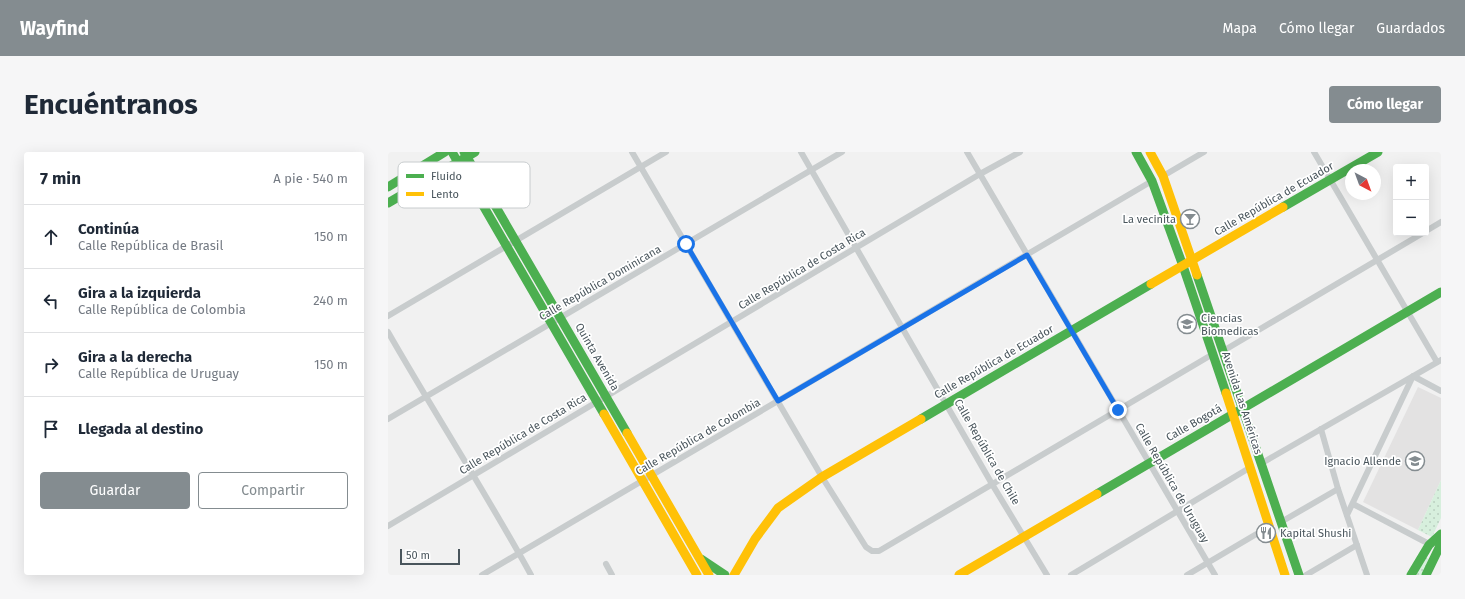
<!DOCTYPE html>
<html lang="es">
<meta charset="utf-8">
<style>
:root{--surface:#fff;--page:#f6f6f7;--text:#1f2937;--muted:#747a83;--line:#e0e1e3;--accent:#848c90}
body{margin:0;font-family:"Fira Sans",sans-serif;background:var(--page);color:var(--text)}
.controls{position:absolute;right:12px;top:12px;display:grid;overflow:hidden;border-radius:4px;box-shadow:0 4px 16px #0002}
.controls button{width:36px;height:36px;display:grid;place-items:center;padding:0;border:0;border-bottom:1px solid var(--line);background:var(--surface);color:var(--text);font:20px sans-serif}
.compass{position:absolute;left:957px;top:12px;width:36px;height:36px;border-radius:50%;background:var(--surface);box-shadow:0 4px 16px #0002;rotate:139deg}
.scale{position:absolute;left:12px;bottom:10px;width:60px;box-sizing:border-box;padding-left:4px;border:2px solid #49555c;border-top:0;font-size:11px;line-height:14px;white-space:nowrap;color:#49555c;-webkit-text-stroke:3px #fff;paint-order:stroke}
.stop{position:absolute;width:12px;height:12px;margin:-9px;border:3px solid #1a73e8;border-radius:50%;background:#fff}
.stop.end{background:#1a73e8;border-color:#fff;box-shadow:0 1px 4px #0008}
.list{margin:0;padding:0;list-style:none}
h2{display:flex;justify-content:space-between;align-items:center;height:52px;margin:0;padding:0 16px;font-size:17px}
h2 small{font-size:13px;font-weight:400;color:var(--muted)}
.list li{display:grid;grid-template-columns:26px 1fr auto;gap:12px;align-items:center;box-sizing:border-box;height:64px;padding:0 16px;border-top:1px solid var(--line)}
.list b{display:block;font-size:15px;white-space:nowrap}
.list p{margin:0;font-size:13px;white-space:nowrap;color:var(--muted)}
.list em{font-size:13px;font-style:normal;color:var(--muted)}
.actions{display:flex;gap:8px;padding:12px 16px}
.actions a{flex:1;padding:9px 0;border:1px solid var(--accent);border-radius:4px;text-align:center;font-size:14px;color:var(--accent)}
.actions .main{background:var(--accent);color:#fff}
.icon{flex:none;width:22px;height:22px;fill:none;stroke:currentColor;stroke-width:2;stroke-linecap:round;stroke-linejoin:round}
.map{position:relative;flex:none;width:1053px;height:423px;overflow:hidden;border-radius:4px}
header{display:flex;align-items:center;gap:24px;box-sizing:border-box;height:56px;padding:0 20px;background:var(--accent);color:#fff}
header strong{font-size:19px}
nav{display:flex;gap:22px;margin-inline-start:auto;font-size:14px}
.intro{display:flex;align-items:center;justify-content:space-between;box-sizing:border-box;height:96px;padding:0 24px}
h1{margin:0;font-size:28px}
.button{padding:10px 18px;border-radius:4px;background:var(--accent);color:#fff;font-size:14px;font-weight:700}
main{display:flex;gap:24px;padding:0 24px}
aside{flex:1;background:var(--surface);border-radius:4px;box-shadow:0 4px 16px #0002}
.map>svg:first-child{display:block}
</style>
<header>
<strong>Wayfind</strong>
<nav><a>Mapa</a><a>Cómo llegar</a><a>Guardados</a></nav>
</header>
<div class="intro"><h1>Encuéntranos</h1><a class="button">Cómo llegar</a></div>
<main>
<aside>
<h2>7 min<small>A pie · 540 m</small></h2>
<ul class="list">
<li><svg class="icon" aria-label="ahead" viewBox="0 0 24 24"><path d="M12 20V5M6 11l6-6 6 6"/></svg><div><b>Continúa</b><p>Calle República de Brasil</p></div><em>150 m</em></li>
<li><svg class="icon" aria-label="left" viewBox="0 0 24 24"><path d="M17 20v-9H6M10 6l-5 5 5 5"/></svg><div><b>Gira a la izquierda</b><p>Calle República de Colombia</p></div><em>240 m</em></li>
<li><svg class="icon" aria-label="right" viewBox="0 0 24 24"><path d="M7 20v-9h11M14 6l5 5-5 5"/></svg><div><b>Gira a la derecha</b><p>Calle República de Uruguay</p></div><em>150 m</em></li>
<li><svg class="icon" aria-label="arrive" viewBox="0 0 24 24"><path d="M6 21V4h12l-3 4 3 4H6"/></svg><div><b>Llegada al destino</b></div></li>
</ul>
<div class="actions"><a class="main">Guardar</a><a>Compartir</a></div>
</aside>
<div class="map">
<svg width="1053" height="423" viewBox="0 0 1053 423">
<defs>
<pattern id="green-dots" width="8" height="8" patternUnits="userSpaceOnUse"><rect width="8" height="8" fill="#d7efdd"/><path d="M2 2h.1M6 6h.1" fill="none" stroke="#bacfc0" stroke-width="1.8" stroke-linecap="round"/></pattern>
</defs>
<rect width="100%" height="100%" fill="#f1f1f1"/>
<!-- education -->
<path fill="#e3e2e2" d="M1030,235L1053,246V328L1030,378L975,350Z"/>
<!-- green -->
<g fill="url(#green-dots)">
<path d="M1053,328V366L1044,385L1030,378Z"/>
<path d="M1032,403L1041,407L1034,423H1023Z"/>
</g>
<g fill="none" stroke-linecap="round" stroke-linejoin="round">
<!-- street -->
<g stroke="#c8cccd" stroke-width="6">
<path d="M244,0L434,325L478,395L484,399H491L825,202"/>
<path d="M413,0L604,332L659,423"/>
<path d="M579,0L827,423"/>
<path d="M926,0L1049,210"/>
<path d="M775,24L816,0"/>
<path d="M1038,79L1053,70"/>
<path d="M0,164L278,0"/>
<path d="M0,180C47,262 98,341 143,423"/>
<path d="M835,199L1035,81"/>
<path d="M0,267L454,0"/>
<path d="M933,277L950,337L979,423"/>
<path d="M874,311L1053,208"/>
<path d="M965,352L1043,393"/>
<path d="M959,363L1025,224L1053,239"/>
<path d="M893,370L950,337"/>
<path d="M0,374L592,22L632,0"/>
<path d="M218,412L224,423"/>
<path d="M94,423L764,29"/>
<path d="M683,423L863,315"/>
<path d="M799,423L882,374"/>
<path d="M918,423L969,393"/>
</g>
<!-- fast -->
<g stroke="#4caf50" stroke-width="9">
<path d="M64,0L216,262"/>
<path d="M76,0L239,281"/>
<path d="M748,0L764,29L795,114L838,241"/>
<path d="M0,35L57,0"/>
<path d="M0,51L87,0"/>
<path d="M895,55L990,0"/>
<path d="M809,123L911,423"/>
<path d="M533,267L763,132"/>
<path d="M709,342L1053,140"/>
<path d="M313,407L337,423"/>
<path d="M1023,423L1041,393L1053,382"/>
<path d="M1038,423L1051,396L1053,388"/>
</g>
<!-- slow -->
<g stroke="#ffc107" stroke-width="9">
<path d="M762,0L775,24L809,123"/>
<path d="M763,132L895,55"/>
<path d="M838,241L897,423"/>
<path d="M216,262L309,423"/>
<path d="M239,281L321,423"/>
<path d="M346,423L367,387L390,356L434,325L533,267"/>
<path d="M571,423L709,342"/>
</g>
</g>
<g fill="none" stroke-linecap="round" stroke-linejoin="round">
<!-- route -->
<path stroke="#1a73e8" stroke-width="5" d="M298,92L390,249L639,103L730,258"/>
</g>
<!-- icons -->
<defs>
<g id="bar-ring" transform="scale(1)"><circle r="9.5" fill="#fff" stroke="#848c90" stroke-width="1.5"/><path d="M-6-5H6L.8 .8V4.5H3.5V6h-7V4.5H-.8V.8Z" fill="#848c90"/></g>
<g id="university-ring" transform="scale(1)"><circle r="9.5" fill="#fff" stroke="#848c90" stroke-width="1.5"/><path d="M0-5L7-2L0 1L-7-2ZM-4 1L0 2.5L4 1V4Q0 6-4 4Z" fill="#848c90"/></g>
<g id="school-ring" transform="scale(1)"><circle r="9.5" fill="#fff" stroke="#848c90" stroke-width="1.5"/><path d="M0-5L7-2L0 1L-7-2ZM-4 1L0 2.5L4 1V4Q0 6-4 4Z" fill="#848c90"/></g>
<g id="restaurant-ring" transform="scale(1)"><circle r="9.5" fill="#fff" stroke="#848c90" stroke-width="1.5"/><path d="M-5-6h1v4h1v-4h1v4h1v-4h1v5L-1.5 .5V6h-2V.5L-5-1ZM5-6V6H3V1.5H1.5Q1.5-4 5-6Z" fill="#848c90"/></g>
</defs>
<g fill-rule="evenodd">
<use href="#bar-ring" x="802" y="67"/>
<use href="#university-ring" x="799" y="172"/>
<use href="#school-ring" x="1027" y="309"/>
<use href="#restaurant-ring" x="878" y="381"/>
</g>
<g text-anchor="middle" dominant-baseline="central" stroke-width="3.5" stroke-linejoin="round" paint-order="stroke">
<!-- street labels -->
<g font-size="11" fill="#49555c" stroke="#fff">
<text transform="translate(886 47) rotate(-30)">Calle República de Ecuador</text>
<text transform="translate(414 117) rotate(-31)">Calle República de Costa Rica</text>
<text transform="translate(212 131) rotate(-30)">Calle República Dominicana</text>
<text transform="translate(209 205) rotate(60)">Quinta Avenida</text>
<text transform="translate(606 210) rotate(-30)">Calle República de Ecuador</text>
<text transform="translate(854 251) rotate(72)">Avenida Las Américas</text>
<text transform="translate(806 271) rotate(-30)">Calle Bogotá</text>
<text transform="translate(135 282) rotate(-31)">Calle República de Costa Rica</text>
<text transform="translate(310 285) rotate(-30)">Calle República de Colombia</text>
<text transform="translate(599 300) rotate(60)">Calle República de Chile</text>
<text transform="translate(784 331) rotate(60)">Calle República de Uruguay</text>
</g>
<!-- poi labels -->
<g font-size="11" fill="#49555c" stroke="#fff" text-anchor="end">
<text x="788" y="67">La vecinita</text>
<text x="813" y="166" text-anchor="start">Ciencias<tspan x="813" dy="13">Biomedicas</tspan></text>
<text x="1013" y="309">Ignacio Allende</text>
<text x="892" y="381" text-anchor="start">Kapital Shushi</text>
</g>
</g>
<!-- legend -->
<rect x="10" y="10" width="132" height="46" rx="6" fill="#fff" stroke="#c8ccce" stroke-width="1"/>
<rect x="18" y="22" width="18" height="4" fill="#4caf50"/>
<rect x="18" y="40" width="18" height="4" fill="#ffc107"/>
<g font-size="11" fill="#49555c">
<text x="43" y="28">Fluido</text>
<text x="43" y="46">Lento</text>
</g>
</svg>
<div class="controls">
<button>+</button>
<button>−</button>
</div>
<svg class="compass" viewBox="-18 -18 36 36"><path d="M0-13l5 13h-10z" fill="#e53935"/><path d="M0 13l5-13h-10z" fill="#747a83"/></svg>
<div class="scale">50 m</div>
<div class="stop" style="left:298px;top:92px"></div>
<div class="stop end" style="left:730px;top:258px"></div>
</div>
</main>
